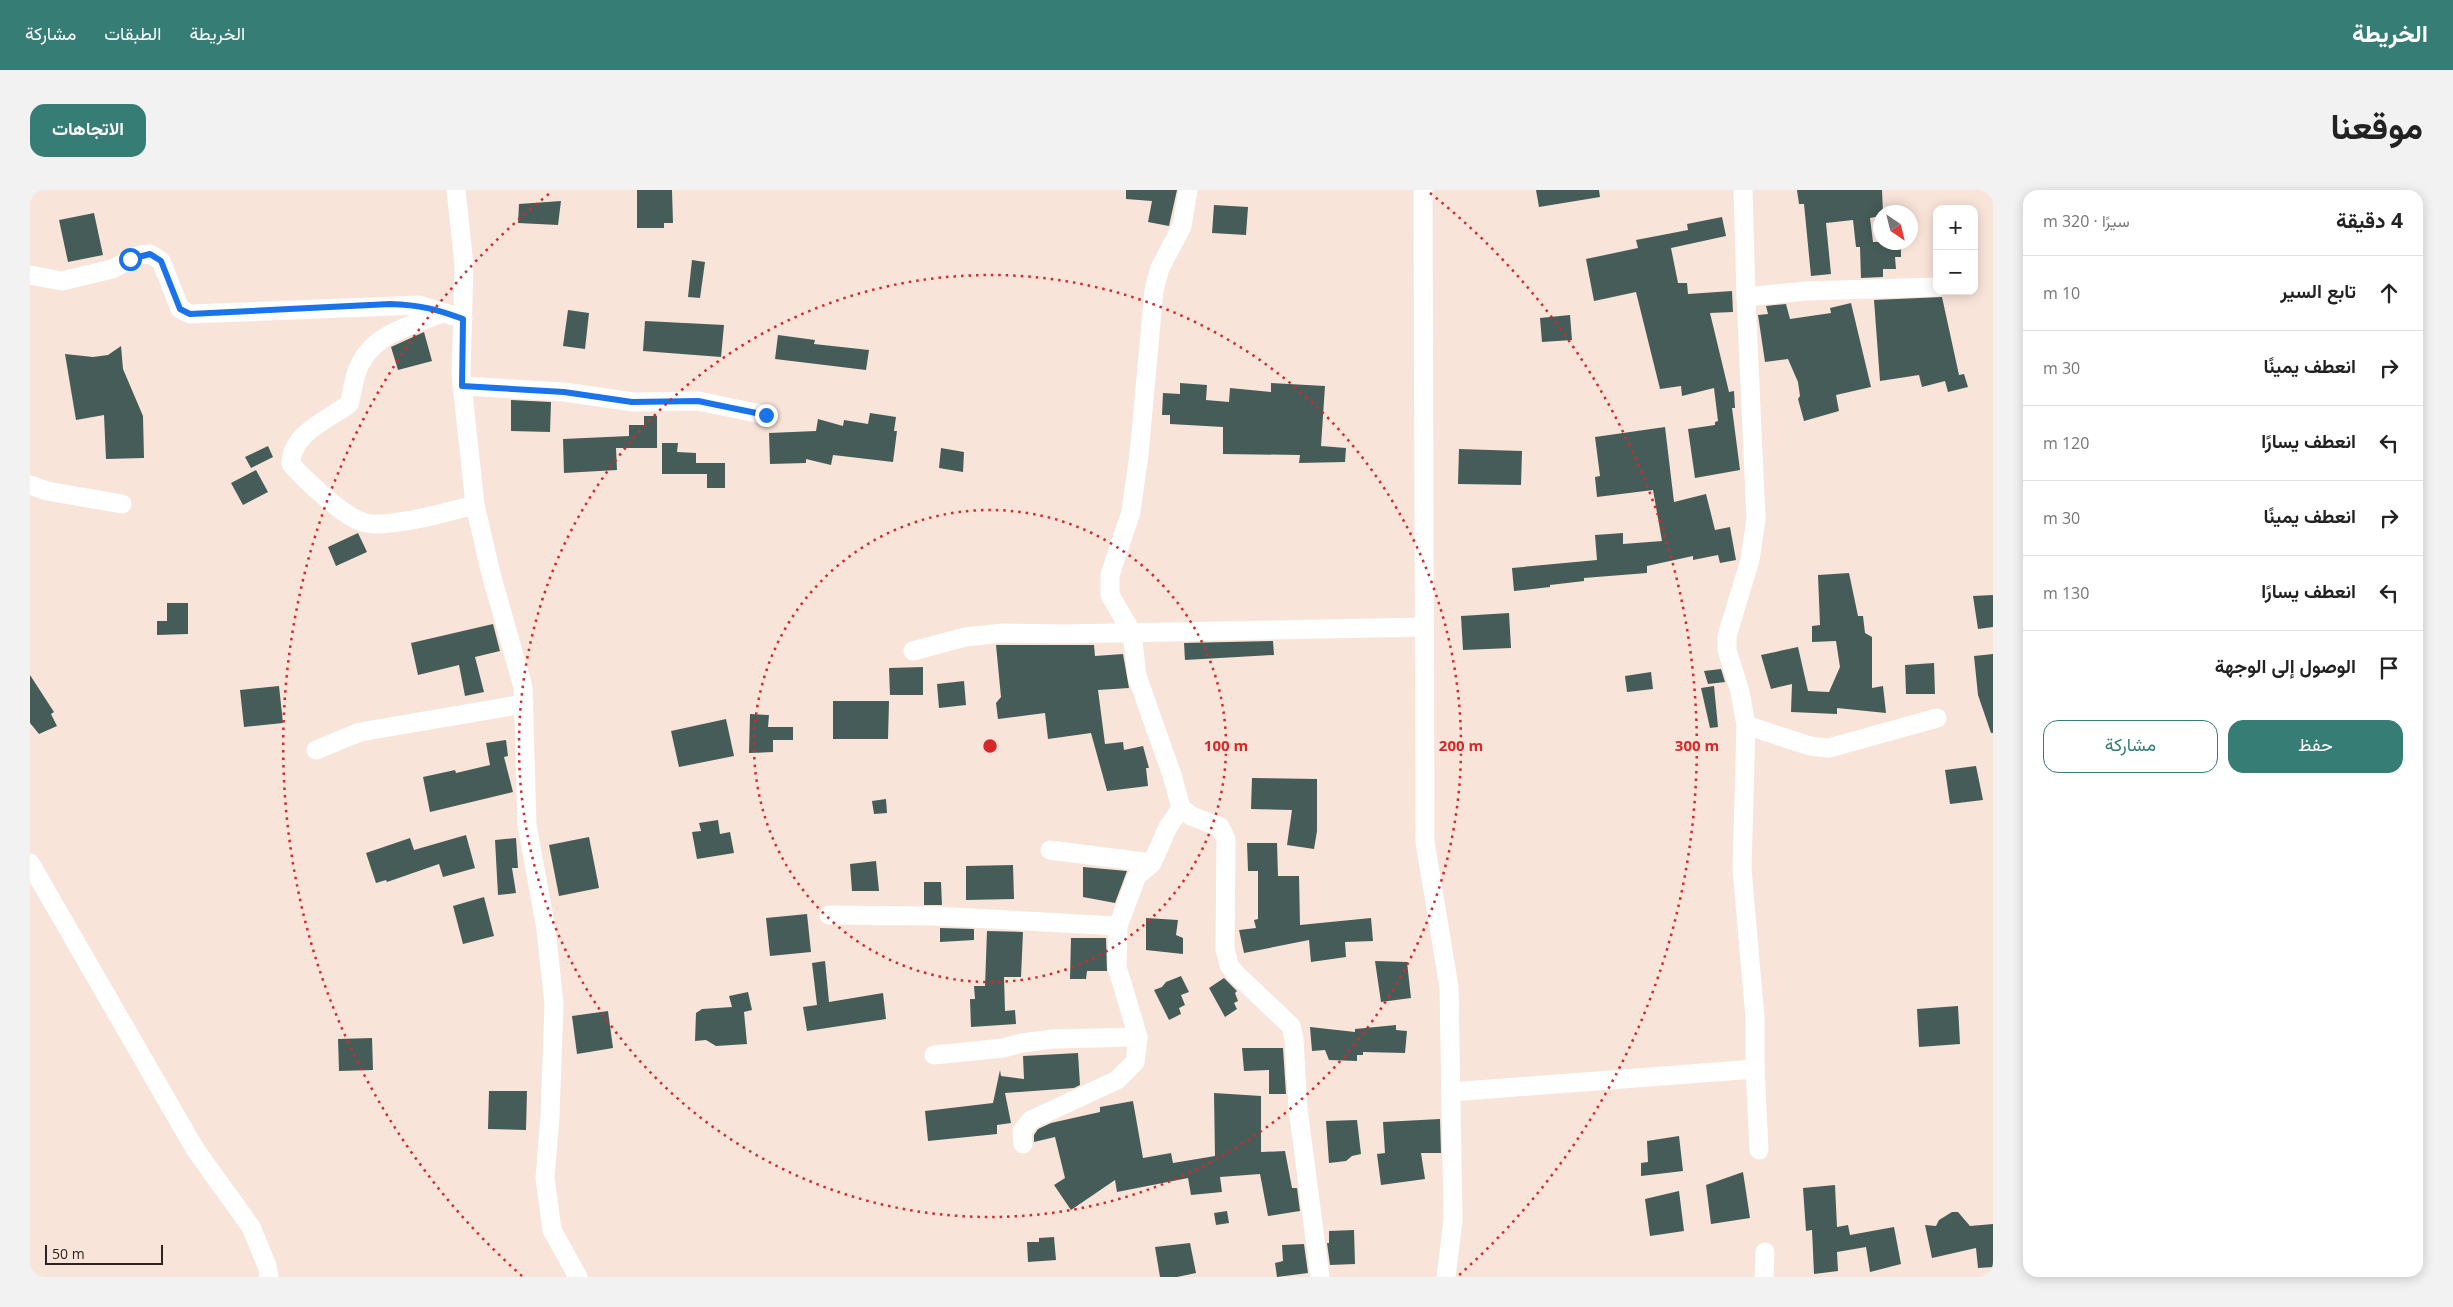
<!DOCTYPE html>
<html lang="ar">
<meta charset="utf-8">
<style>
:root{--surface:#fff;--page:#f2f2f2;--text:#222;--muted:#767676;--line:#e0e0e0;--accent:#367d76}
body{margin:0;font-family:"Open Sans",Vazirmatn,sans-serif;background:var(--page);color:var(--text);direction:rtl}
.controls{position:absolute;right:15px;top:15px;display:grid;overflow:hidden;border-radius:10px;box-shadow:0 2px 12px #0003}
.controls button{width:45px;height:45px;display:grid;place-items:center;padding:0;border:0;border-bottom:1px solid var(--line);background:var(--surface);color:var(--text);font:25px sans-serif}
.compass{position:absolute;left:1843px;top:15px;width:45px;height:45px;border-radius:50%;background:var(--surface);box-shadow:0 2px 12px #0003;rotate:145deg}
.scale{position:absolute;left:15px;bottom:12px;width:118px;box-sizing:border-box;padding-left:5px;border:2px solid #2b2420;border-top:0;font-size:14px;line-height:18px;white-space:nowrap;color:#2b2420;-webkit-text-stroke:4px #f9e4d9;paint-order:stroke}
.stop{position:absolute;width:15px;height:15px;margin:-11px;border:4px solid #1a73e8;border-radius:50%;background:#fff}
.stop.end{background:#1a73e8;border-color:#fff;box-shadow:0 1px 5px #0008}
.list{margin:0;padding:0;list-style:none}
h2{display:flex;justify-content:space-between;align-items:center;height:65px;margin:0;padding:0 20px;font-size:21px}
h2 small{font-size:16px;font-weight:400;color:var(--muted)}
.list li{display:grid;grid-template-columns:32px 1fr auto;gap:15px;align-items:center;box-sizing:border-box;height:75px;padding:0 20px;border-top:1px solid var(--line)}
.list b{display:block;font-size:19px;white-space:nowrap}
.list em{font-size:16px;font-style:normal;color:var(--muted)}
.actions{display:flex;gap:10px;padding:15px 20px}
.actions a{flex:1;padding:11px 0;border:1px solid var(--accent);border-radius:15px;text-align:center;font-size:18px;color:var(--accent)}
.actions .main{background:var(--accent);color:#fff}
.icon{flex:none;width:28px;height:28px;fill:none;stroke:currentColor;stroke-width:2;stroke-linecap:round;stroke-linejoin:round}
.map{position:relative;flex:none;width:1963px;height:1087px;overflow:hidden;direction:ltr;border-radius:15px}
header{display:flex;align-items:center;gap:30px;box-sizing:border-box;height:70px;padding:0 25px;background:var(--accent);color:#fff}
header strong{font-size:24px}
nav{display:flex;gap:28px;margin-inline-start:auto;font-size:18px}
.intro{display:flex;align-items:center;justify-content:space-between;box-sizing:border-box;height:120px;padding:0 30px}
h1{margin:0;font-size:35px}
.button{padding:12px 22px;border-radius:15px;background:var(--accent);color:#fff;font-size:18px;font-weight:700}
main{display:flex;gap:30px;padding:0 30px}
aside{flex:1;background:var(--surface);border-radius:15px;box-shadow:0 2px 12px #0003}
.map>svg:first-child{display:block}
</style>
<header>
<strong>الخريطة</strong>
<nav><a>الخريطة</a><a>الطبقات</a><a>مشاركة</a></nav>
</header>
<div class="intro"><h1>موقعنا</h1><a class="button">الاتجاهات</a></div>
<main>
<aside>
<h2>4 دقيقة<small>سيرًا · 320 m</small></h2>
<ul class="list">
<li><svg class="icon" aria-label="ahead" viewBox="0 0 24 24"><path d="M12 20V5M6 11l6-6 6 6"/></svg><div><b>تابع السير</b></div><em>10 m</em></li>
<li><svg class="icon" aria-label="right" viewBox="0 0 24 24"><path d="M7 20v-9h11M14 6l5 5-5 5"/></svg><div><b>انعطف يمينًا</b></div><em>30 m</em></li>
<li><svg class="icon" aria-label="left" viewBox="0 0 24 24"><path d="M17 20v-9H6M10 6l-5 5 5 5"/></svg><div><b>انعطف يسارًا</b></div><em>120 m</em></li>
<li><svg class="icon" aria-label="right" viewBox="0 0 24 24"><path d="M7 20v-9h11M14 6l5 5-5 5"/></svg><div><b>انعطف يمينًا</b></div><em>30 m</em></li>
<li><svg class="icon" aria-label="left" viewBox="0 0 24 24"><path d="M17 20v-9H6M10 6l-5 5 5 5"/></svg><div><b>انعطف يسارًا</b></div><em>130 m</em></li>
<li><svg class="icon" aria-label="arrive" viewBox="0 0 24 24"><path d="M6 21V4h12l-3 4 3 4H6"/></svg><div><b>الوصول إلى الوجهة</b></div></li>
</ul>
<div class="actions"><a class="main">حفظ</a><a>مشاركة</a></div>
</aside>
<div class="map">
<svg width="1963" height="1087" viewBox="0 0 1963 1087">
<rect width="100%" height="100%" fill="#f9e4d9"/>
<!-- building -->
<g fill="#465c59">
<path d="M607,0H642L643,33H634V38H607Z"/>
<path d="M1096,0H1147L1139,36L1118,32L1122,11L1096,9Z"/>
<path d="M1506,0H1569L1570,7L1509,17Z"/>
<path d="M1767,0H1852L1853,22H1850V26L1840,28L1843,52H1871V67H1865L1866,79H1853V87L1831,88L1830,57H1826L1823,30L1796,33L1801,84L1781,86L1774,14H1769Z"/>
<path d="M531,11L528,35L488,33L489,14Z"/>
<path d="M1184,15L1218,17L1216,45L1182,43Z"/>
<path d="M64,23L73,65L38,72L29,30Z"/>
<path d="M1692,27L1696,46L1641,58L1648,93H1657L1658,104L1702,101L1703,122L1680,123L1699,202L1704,201L1705,218H1702L1710,280L1665,288L1658,239L1685,235V232L1688,231L1684,198L1652,206L1651,196L1630,199L1606,102L1564,111L1556,69L1608,58L1606,50L1658,40L1657,34Z"/>
<path d="M662,70L675,72L670,108L658,107Z"/>
<path d="M1912,107L1929,185L1934,184L1938,197L1918,202L1915,191L1892,197L1889,185L1850,191L1844,110Z"/>
<path d="M1821,113L1841,197L1806,205L1809,221L1774,231L1768,209L1770,206L1768,192L1758,169L1735,172L1728,125L1738,124L1736,116L1756,114L1760,129L1801,123L1800,118Z"/>
<path d="M538,120L559,123L555,159L533,156Z"/>
<path d="M1540,125L1542,150L1512,152L1510,128Z"/>
<path d="M615,131L694,135L691,167L613,161Z"/>
<path d="M394,142L402,171L368,180L361,157Z"/>
<path d="M748,145L785,150L784,154L839,160L836,180L745,169Z"/>
<path d="M91,156L93,179L113,226L114,268L76,269L74,225L46,230L35,164L63,167L78,165Z"/>
<path d="M1150,193L1177,195L1176,210L1199,212L1200,198L1241,202V193L1295,196L1291,256L1316,258L1315,272L1269,273L1270,265L1193,264V237L1140,234V225H1132L1133,203L1150,204Z"/>
<path d="M481,210L521,212L520,242L481,241Z"/>
<path d="M840,223L866,227L864,241H867L863,272L803,265L801,275L776,269V273L740,274L739,243L786,241L788,229L813,236L814,230L838,234Z"/>
<path d="M614,226H627V258H586L587,280L534,283L533,249L599,246V235H614Z"/>
<path d="M1635,237L1644,312L1676,304L1685,340L1700,337L1706,370L1690,373L1688,365L1663,370V366L1617,376V383L1554,388V391L1520,395V397L1484,401L1482,378L1567,370L1565,345L1593,343V354L1632,351L1623,300L1567,307L1565,287L1570,286L1565,247Z"/>
<path d="M632,253H648L647,262L666,263V273H695V298H677V284H632Z"/>
<path d="M238,256L243,267L221,278L215,267Z"/>
<path d="M911,258L934,262L933,282L909,278Z"/>
<path d="M1429,259L1492,261L1491,295L1428,294Z"/>
<path d="M226,280L238,302L213,315L201,293Z"/>
<path d="M328,343L337,362L306,376L298,357Z"/>
<path d="M1819,383L1828,426H1833L1835,443L1842,447V498L1853,496L1856,523L1807,518V524L1761,522L1762,494L1741,499L1731,465L1768,457L1778,501L1799,502L1810,477L1806,451L1782,452V436L1790,435L1788,385Z"/>
<path d="M1963,405V437L1948,439L1943,406Z"/>
<path d="M137,413H158V444L127,445V431H137Z"/>
<path d="M1479,423L1481,458L1433,460L1431,426Z"/>
<path d="M463,434L470,461L445,467L454,502L435,506L429,475L388,485L381,453Z"/>
<path d="M1243,451L1244,465L1155,470L1154,453Z"/>
<path d="M966,455H1064L1065,466L1093,464L1099,498L1068,500L1075,554L1093,552L1094,560L1113,556L1119,578H1116L1118,596L1077,601L1061,543L1018,549L1015,523L968,529L966,513L971,507Z"/>
<path d="M1963,464V543H1961L1948,505L1944,466Z"/>
<path d="M1904,473L1905,504H1876L1875,475Z"/>
<path d="M893,477V505H860L859,478Z"/>
<path d="M1691,479L1695,492L1678,494L1674,481Z"/>
<path d="M1621,482L1623,499L1597,502L1595,486Z"/>
<path d="M0,485L24,522L21,524L27,536L9,544L0,533Z"/>
<path d="M934,491L936,515L909,518L907,494Z"/>
<path d="M249,496L253,533L214,537L210,500Z"/>
<path d="M1684,496L1688,537L1680,538L1671,498Z"/>
<path d="M803,511H859L858,549H803Z"/>
<path d="M720,524L739,525L738,537H763V550H743V562L719,563Z"/>
<path d="M696,529L704,566L649,577L641,541Z"/>
<path d="M476,550L478,566L474,567L483,602L400,622L393,587L425,580L426,583L460,575L456,553Z"/>
<path d="M1946,576L1953,610L1920,614L1915,580Z"/>
<path d="M1222,588L1287,589V641L1284,659L1257,655L1262,620L1221,619Z"/>
<path d="M856,609L857,623L844,624L842,611Z"/>
<path d="M688,630L690,644L700,642L704,663L667,669L662,642L671,641L669,633Z"/>
<path d="M436,645L445,678L413,687L409,674L357,692L356,690L346,693L336,663L380,648L384,660Z"/>
<path d="M559,647L569,698L529,706L519,655Z"/>
<path d="M486,648L488,678H482L486,703L468,705L465,650Z"/>
<path d="M1217,653H1247L1248,686H1269L1270,735L1341,728L1343,751L1315,752L1316,767L1281,772L1279,750L1214,763L1209,740L1226,738L1224,730L1228,729V681H1218Z"/>
<path d="M846,671L849,701H822L820,674Z"/>
<path d="M983,675L984,709L936,710V676Z"/>
<path d="M1053,677L1097,681L1085,713L1053,707Z"/>
<path d="M894,692H911L912,715H894Z"/>
<path d="M454,707L464,746L433,754L423,716Z"/>
<path d="M777,724L781,762L740,766L736,728Z"/>
<path d="M1116,728L1148,730L1146,745L1153,748V764L1116,760Z"/>
<path d="M910,738L944,739V750L910,752Z"/>
<path d="M957,741L993,742L991,787H974L975,821L985,820L986,834L941,837L940,809H945L944,796H955Z"/>
<path d="M1041,748H1076L1077,781H1057L1056,789H1040Z"/>
<path d="M795,771L799,812L853,803L856,829L777,841L773,817L787,815L782,773Z"/>
<path d="M1345,771L1377,772L1381,808L1351,812Z"/>
<path d="M1151,786L1159,802L1151,805L1155,815L1149,818L1151,824L1139,830L1124,800L1132,797L1136,792Z"/>
<path d="M1194,788L1207,801L1205,803L1208,811L1204,813L1207,819L1195,827L1179,798Z"/>
<path d="M718,802L722,820L714,822L717,854L686,856L676,850L665,851L666,823L672,819L702,817L699,806Z"/>
<path d="M1928,816L1930,854L1889,857L1887,819Z"/>
<path d="M578,821L583,858L547,864L542,826Z"/>
<path d="M1366,835V840L1377,841L1375,863L1333,862V865H1327V871L1299,870L1295,860L1282,861L1280,837L1325,842V839Z"/>
<path d="M342,848L343,880L309,881L308,849Z"/>
<path d="M1212,858H1253L1256,904H1239V880L1214,881Z"/>
<path d="M1048,863L1050,895L1044,898L975,903L981,933L967,935V944L898,951L895,921L963,913L970,880L971,886L994,889L993,866Z"/>
<path d="M459,901H497L496,940L458,939Z"/>
<path d="M1184,903L1231,906V962L1255,961L1262,998H1267L1270,1021L1238,1026L1230,984L1190,987L1192,1002L1161,1005L1158,988L1087,1002L1085,990L1041,1020L1024,995L1035,988L1025,947L1004,952V945L1008,939L1021,933L1070,922V917L1103,911L1113,968L1141,963L1143,973L1185,966Z"/>
<path d="M1410,929L1411,963H1391L1395,989L1351,995L1347,964L1355,963L1353,932Z"/>
<path d="M1327,930L1331,964L1322,966L1316,971L1299,973L1296,931Z"/>
<path d="M1649,946L1653,981L1611,986V973L1618,972L1617,951Z"/>
<path d="M1713,982L1720,1028L1681,1034L1676,995Z"/>
<path d="M1805,995L1807,1037L1818,1035L1820,1045L1864,1037L1871,1074L1840,1082L1836,1057L1807,1062L1808,1081L1784,1084L1782,1040L1776,1041L1773,998Z"/>
<path d="M1649,1001L1654,1041L1620,1046L1615,1009Z"/>
<path d="M1197,1021L1199,1033L1186,1035L1184,1023Z"/>
<path d="M1922,1022H1928L1940,1036L1963,1034V1077L1948,1078L1946,1058L1902,1068L1895,1035L1906,1036L1909,1030Z"/>
<path d="M1324,1040L1325,1074L1300,1075L1297,1053H1299V1041Z"/>
<path d="M1024,1047L1026,1070L998,1072L997,1052H1009V1048Z"/>
<path d="M1160,1053L1166,1083L1147,1087H1130L1125,1057Z"/>
<path d="M1274,1054L1278,1083L1247,1087L1245,1073L1253,1071L1252,1055Z"/>
</g>
<g fill="none" stroke-linecap="round" stroke-linejoin="round">
<!-- street -->
<g stroke="#fff" stroke-width="19">
<path d="M426,0L434,74L431,185L445,315L461,384L493,497L497,635L516,739L524,814L520,926L515,988L522,1040L548,1087"/>
<path d="M1158,0L1152,36L1130,78L1124,100L1109,264L1101,322L1080,385V405L1102,443L1107,486L1142,585L1151,618L1161,626L1190,637L1196,649L1195,759L1199,775L1205,783L1261,836L1264,849L1268,919L1290,1087"/>
<path d="M1393,0L1395,652L1419,797L1423,1030L1416,1087"/>
<path d="M1713,0L1716,107L1726,329L1720,370L1697,446V460L1710,502L1716,535L1712,679L1725,828V879L1729,960"/>
<path d="M0,85L32,91L82,79L110,65L120,64L131,71L150,119L160,124L389,115L433,129"/>
<path d="M1716,107L1776,101L1907,97"/>
<path d="M414,122C380,137 339,143 326,184C323,194 322,204 319,214C298,230 261,243 261,274C275,290 312,325 332,332C357,340 419,321 445,315"/>
<path d="M432,196L534,202L603,212L668,211L736,225"/>
<path d="M0,295L17,301L92,314"/>
<path d="M883,461L935,447L973,443L1034,444L1394,437"/>
<path d="M1716,535L1780,556L1799,558L1907,528"/>
<path d="M286,560L330,542L494,514"/>
<path d="M1020,660L1122,673"/>
<path d="M0,673L165,959L221,1037L237,1076L239,1087"/>
<path d="M799,725L905,726L1088,736"/>
<path d="M904,865L973,858L992,853L1023,849L1108,847"/>
<path d="M1421,902L1725,879"/>
<path d="M993,954L992,941L1001,930L1087,890L1105,872L1108,847L1087,777L1088,736L1107,686L1122,673L1138,637L1151,618"/>
<path d="M1734,1087L1735,1062"/>
</g>
</g>
<g fill="none" stroke-linecap="round" stroke-linejoin="round">
<!-- route -->
<path stroke="#1a73e8" stroke-width="6" d="M100,69L120,64L131,71L150,119L160,124L360,114C390,115 406,119 433,129L432,196L534,202L602,212L668,211L736,225"/>
</g>
<!-- distance rings -->
<g fill="none" stroke="#d62828" stroke-width="2.5" stroke-dasharray="2.5 5">
<circle cx="960" cy="556" r="236"/>
<circle cx="960" cy="556" r="471"/>
<path d="M492 1086A707 707 0 0 1 520 3M1400 3A707 707 0 0 1 1428 1086"/>
</g>
<circle cx="960" cy="556" r="8" fill="#d62828" stroke="#f9e4d9" stroke-width="2.5"/>
<g font-size="15" text-anchor="middle" font-weight="bold" fill="#d62828" stroke="#f9e4d9" stroke-width="5" stroke-linejoin="round" paint-order="stroke">
<text x="1196" y="561">100 m</text>
<text x="1431" y="561">200 m</text>
<text x="1667" y="561">300 m</text>
</g>
</svg>
<div class="controls">
<button>+</button>
<button>−</button>
</div>
<svg class="compass" viewBox="-18 -18 36 36"><path d="M0-13l5 13h-10z" fill="#e53935"/><path d="M0 13l5-13h-10z" fill="#767676"/></svg>
<div class="scale">50 m</div>
<div class="stop" style="left:100px;top:69px"></div>
<div class="stop end" style="left:736px;top:225px"></div>
</div>
</main>
